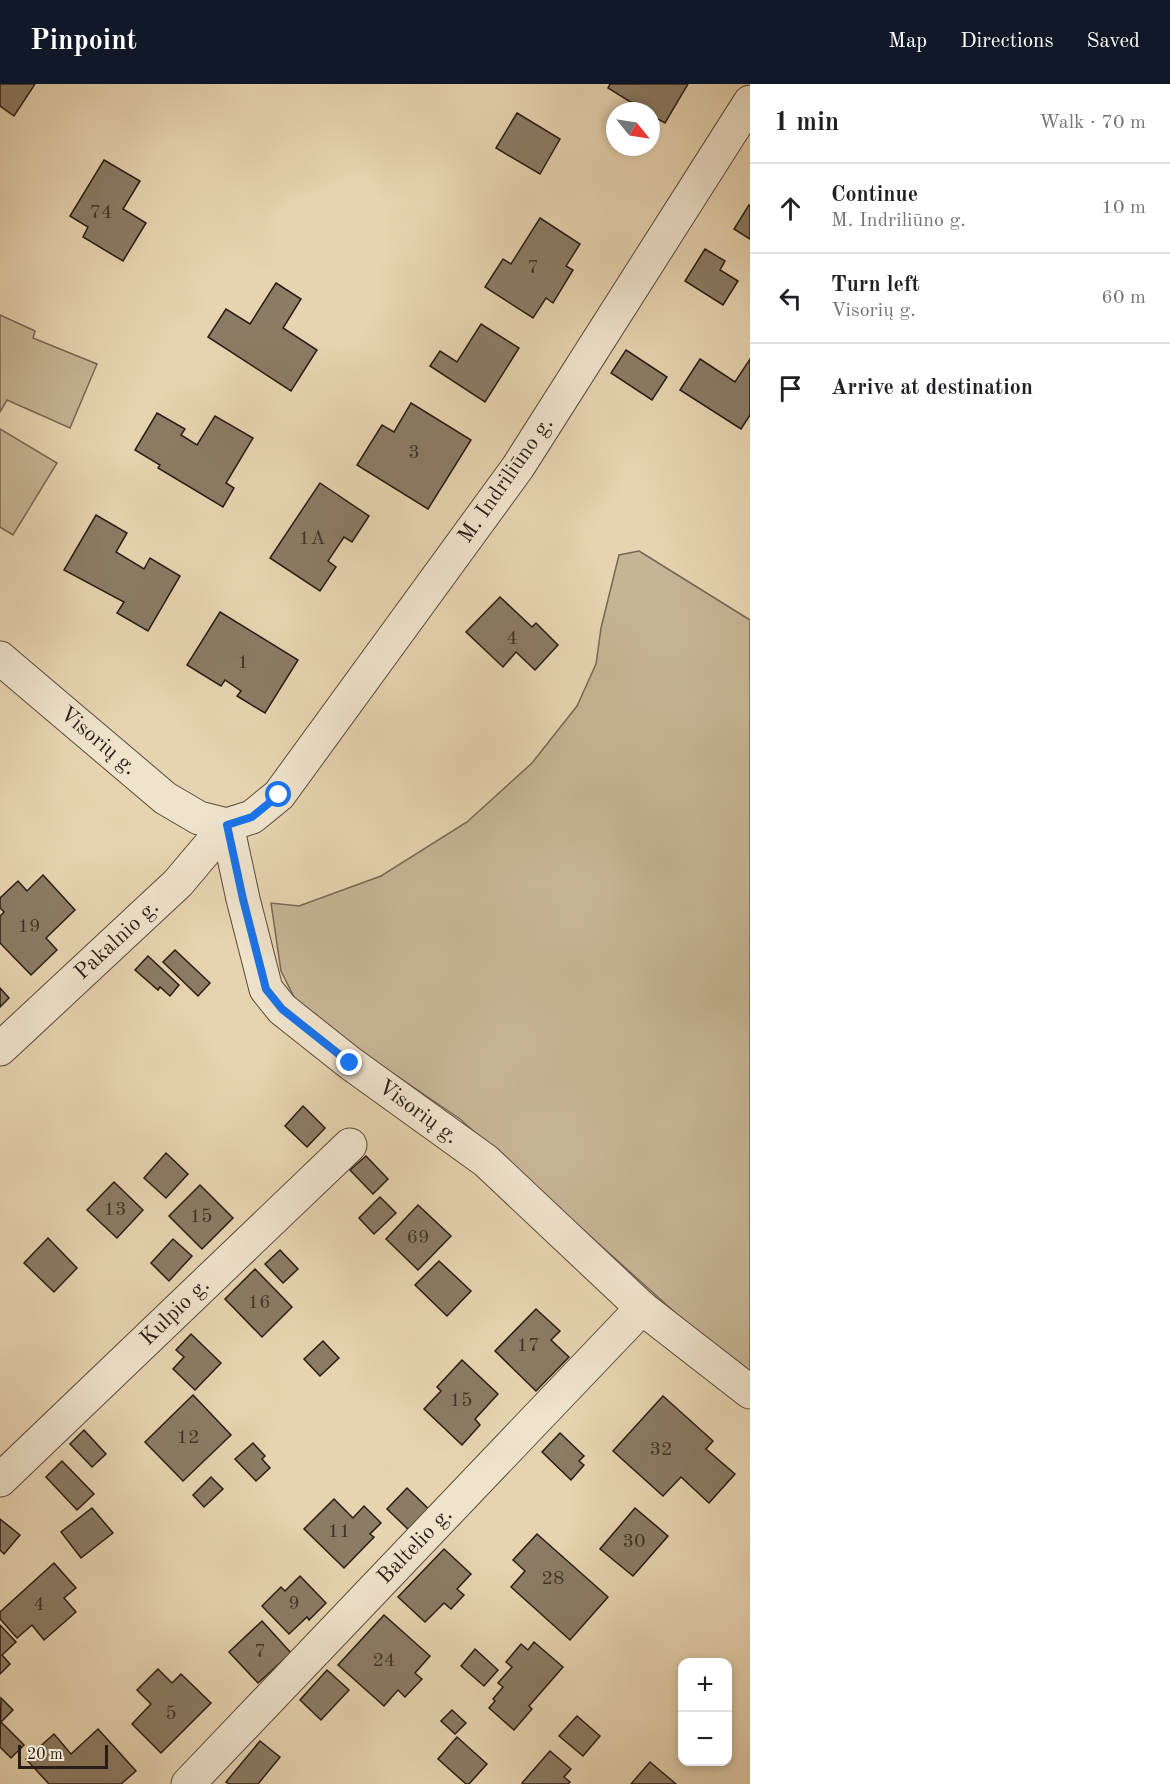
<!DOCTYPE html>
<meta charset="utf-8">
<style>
:root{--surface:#fff;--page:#f6f6f6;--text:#202124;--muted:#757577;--line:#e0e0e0;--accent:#111827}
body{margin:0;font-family:"Old Standard TT",serif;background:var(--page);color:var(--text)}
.controls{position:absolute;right:18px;bottom:18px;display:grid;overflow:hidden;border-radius:12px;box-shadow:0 3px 9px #0003}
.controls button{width:54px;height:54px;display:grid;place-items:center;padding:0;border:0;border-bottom:2px solid var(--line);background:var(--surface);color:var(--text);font:30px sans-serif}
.compass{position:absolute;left:606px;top:18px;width:54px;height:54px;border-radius:50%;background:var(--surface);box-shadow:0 3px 9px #0003;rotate:120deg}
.scale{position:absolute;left:18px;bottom:15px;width:90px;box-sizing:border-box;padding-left:6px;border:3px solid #291c14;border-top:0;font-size:16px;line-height:21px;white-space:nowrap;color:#291c14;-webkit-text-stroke:4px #efe3cc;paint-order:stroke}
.stop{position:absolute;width:18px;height:18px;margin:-14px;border:4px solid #1a73e8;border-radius:50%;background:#fff}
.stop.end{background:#1a73e8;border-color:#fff;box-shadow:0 2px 6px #0008}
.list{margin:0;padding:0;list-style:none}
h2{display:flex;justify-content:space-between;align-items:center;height:78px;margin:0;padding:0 24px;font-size:26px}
h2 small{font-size:20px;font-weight:400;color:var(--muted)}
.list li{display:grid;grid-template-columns:39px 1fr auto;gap:18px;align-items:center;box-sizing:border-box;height:90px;padding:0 24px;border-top:2px solid var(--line)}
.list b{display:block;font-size:22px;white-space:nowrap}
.list p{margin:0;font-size:20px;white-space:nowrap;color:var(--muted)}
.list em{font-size:20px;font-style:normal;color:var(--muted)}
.icon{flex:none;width:33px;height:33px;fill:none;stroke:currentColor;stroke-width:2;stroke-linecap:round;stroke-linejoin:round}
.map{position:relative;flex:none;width:750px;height:1700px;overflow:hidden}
header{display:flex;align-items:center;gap:36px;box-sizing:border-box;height:84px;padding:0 30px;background:var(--accent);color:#fff}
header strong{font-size:28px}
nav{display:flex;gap:33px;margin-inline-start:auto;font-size:21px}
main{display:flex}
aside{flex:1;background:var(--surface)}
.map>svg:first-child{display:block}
</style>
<header>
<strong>Pinpoint</strong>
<nav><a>Map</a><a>Directions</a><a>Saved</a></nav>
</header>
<main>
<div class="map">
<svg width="750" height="1700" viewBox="0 0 750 1700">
<rect width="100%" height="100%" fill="#e6d4b0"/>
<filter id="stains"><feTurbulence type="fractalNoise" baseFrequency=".00333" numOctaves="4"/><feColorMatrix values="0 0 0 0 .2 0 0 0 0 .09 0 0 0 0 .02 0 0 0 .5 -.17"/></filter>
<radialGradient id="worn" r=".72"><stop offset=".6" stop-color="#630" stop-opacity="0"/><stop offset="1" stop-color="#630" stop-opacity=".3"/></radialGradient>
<!-- green -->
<g fill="#c6b595" stroke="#786854" stroke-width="1.5">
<path d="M0,231L35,247L33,254L97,280L70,344L7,316L0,328Z"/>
<path d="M0,345L57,379L13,451L0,443Z"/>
<path d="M639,467L750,536V1296L460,1035L334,949L295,915L281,887L271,819L299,822L381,792L467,738L532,679L577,622L596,580L601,544L619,471Z"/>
</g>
<!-- building -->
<g fill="#8b7c65" stroke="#291c14" stroke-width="1.5">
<path d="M0,0H35L14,32L0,22Z"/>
<path d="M610,0H688L665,39L651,31V27H645L608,4Z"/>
<path d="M517,29L560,55L540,90L496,64Z"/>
<path d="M104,76L140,97L123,125L146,139L123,177L83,153L88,143L70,132Z"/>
<path d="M749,121L750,122V155L734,145Z"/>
<path d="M540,134L580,160L566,182L573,186L553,219L546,214L533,234L485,203L503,175L511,180Z"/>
<path d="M705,165L725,177L720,186L738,197L723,221L685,197Z"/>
<path d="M276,199L301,215L283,244L317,266L291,307L208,253L226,225L250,240Z"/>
<path d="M481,240L519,264L485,318L430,282L440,267L457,278Z"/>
<path d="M626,266L667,293L652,316L611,289Z"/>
<path d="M700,275L735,298L750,275V331L741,345L680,306Z"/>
<path d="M411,319L471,356L428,425L357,381L382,341L394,348Z"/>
<path d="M157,329L185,345L181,351L197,361L215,332L253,354L226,399L234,404L223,423L158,384L160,381L135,366Z"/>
<path d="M320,399L369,432L352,458L344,453L328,477L336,483L320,507L270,474Z"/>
<path d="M96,431L127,449L116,468L144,485L150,474L180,492L148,547L117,529L124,518L64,486Z"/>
<path d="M500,513L532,543L536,539L558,561L535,586L516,568L503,583L466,548Z"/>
<path d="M220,528L298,576L265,629L237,612L241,607L225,596L221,602L187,581Z"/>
<path d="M43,791L75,826L46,854L57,866L31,891L0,859V832L4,828L0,824V814L18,797L27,807Z"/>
<path d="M175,866L210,899L198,912L163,878Z"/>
<path d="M148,872L179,901L170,912L160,903L158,906L135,886Z"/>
<path d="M0,904L9,914L0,923Z"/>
<path d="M303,1022L325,1044L307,1063L285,1042Z"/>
<path d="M166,1069L188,1090L166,1114L144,1094Z"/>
<path d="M366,1072L388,1095L373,1110L350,1086Z"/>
<path d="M114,1098L143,1126L117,1154L87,1126Z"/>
<path d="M200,1101L233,1134L202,1165L169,1132Z"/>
<path d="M380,1113L396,1129L374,1150L359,1134Z"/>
<path d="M418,1121L451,1152L418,1186L386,1155Z"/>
<path d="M48,1154L77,1184L54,1208L24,1179Z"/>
<path d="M173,1155L192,1172L169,1197L151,1179Z"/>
<path d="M280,1166L298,1185L283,1199L265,1180Z"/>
<path d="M439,1177L471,1207L447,1232L415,1201Z"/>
<path d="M255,1185L292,1223L262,1253L225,1215Z"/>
<path d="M536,1225L560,1247L551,1256L569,1273L536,1307L495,1267Z"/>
<path d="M191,1250L221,1279L195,1306L173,1285L184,1273L176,1266Z"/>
<path d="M323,1257L339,1274L320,1292L304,1275Z"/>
<path d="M462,1276L498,1310L475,1335L480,1341L462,1361L424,1325L441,1307L437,1303Z"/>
<path d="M193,1311L231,1351L183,1397L145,1358Z"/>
<path d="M663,1312L713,1357L706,1365L735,1390L709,1419L681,1393L663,1412L613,1367Z"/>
<path d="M84,1346L106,1370L92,1383L70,1360Z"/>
<path d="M560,1349L584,1372L579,1377L584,1381L571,1396L542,1368Z"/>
<path d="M253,1359L265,1372L262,1375L270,1384L256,1397L235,1375Z"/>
<path d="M62,1377L94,1410L77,1426L46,1393Z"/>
<path d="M211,1393L223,1405L204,1423L193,1411Z"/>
<path d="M407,1404L433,1429L413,1450L387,1425Z"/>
<path d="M334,1415L353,1434L364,1422L381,1439L370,1450L374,1453L344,1484L304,1445Z"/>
<path d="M92,1424L113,1449L81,1474L61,1448Z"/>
<path d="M635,1424L668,1452L633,1492L600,1465Z"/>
<path d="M0,1435L20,1451L4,1470L0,1466Z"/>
<path d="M537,1450L608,1513L570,1556L511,1503L525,1487L513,1476Z"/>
<path d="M444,1465L471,1490L457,1505L464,1511L451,1525L444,1519L425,1538L398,1513Z"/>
<path d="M54,1479L76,1504L64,1514L76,1528L44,1556L32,1541L17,1554L0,1535V1528Z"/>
<path d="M300,1492L326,1519L309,1536L307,1533L289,1550L262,1522L281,1503L285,1507Z"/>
<path d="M384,1531L430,1572L415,1589L422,1595L405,1613L398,1606L384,1622L338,1581Z"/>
<path d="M262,1537L291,1569L258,1599L229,1568Z"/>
<path d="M0,1541L16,1558L2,1571L10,1580L0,1590Z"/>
<path d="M534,1558L563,1583L529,1622L532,1625L514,1646L489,1624L495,1617L493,1615L503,1603L498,1599L512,1583L506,1578L521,1560L528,1566Z"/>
<path d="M475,1565L498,1586L484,1602L461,1582Z"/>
<path d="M158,1585L172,1599L181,1590L211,1619L161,1669L132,1640L151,1620L137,1606Z"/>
<path d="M327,1586L349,1606L321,1636L300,1616Z"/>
<path d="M1,1614L13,1626L1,1638L24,1661L11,1674L0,1663Z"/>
<path d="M452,1626L466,1639L455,1650L441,1637Z"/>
<path d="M577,1632L600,1652L583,1672L559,1652Z"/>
<path d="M98,1645L136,1687L121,1700H49L26,1675L54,1650L71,1670Z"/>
<path d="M457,1653L487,1680L469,1700H466L438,1675Z"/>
<path d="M260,1657L280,1673L258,1700H229L226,1698Z"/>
<path d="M550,1667L571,1685L564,1693L570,1698L568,1700H524L522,1699Z"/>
<path d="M650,1678L676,1700H631Z"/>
</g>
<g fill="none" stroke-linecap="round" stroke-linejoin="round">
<!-- minor casing -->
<g stroke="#584a3b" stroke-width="35">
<g id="minor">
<path d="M0,574L165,714L199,734L227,741"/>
<path d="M227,741L252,733L279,711L518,383L750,18"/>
<path d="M227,741L243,815L266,905L282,925L350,979L486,1077L642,1224L750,1308"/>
<path d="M0,965L178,799L227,741"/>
<path d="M0,1396L350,1061"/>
<path d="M188,1700L642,1224"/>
</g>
</g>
<!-- minor -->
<use href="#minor" stroke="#efe3cc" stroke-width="33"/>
</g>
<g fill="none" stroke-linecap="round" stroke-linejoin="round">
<!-- route -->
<path stroke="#1a73e8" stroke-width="8" d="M279,711L252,733L227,741L243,815L266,905L282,925L350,979"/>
</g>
<g text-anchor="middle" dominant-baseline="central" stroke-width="4.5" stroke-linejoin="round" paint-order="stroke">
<!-- number labels -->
<g font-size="20" fill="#423428">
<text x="101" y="129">74</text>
<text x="533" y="184">7</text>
<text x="414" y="369">3</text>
<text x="312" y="455">1A</text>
<text x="512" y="555">4</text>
<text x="243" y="579">1</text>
<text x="29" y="843">19</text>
<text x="115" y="1126">13</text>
<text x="201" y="1133">15</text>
<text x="418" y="1154">69</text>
<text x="259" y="1219">16</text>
<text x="528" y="1262">17</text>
<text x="461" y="1317">15</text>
<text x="188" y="1354">12</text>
<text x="661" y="1366">32</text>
<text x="339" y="1448">11</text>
<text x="634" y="1458">30</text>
<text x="553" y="1495">28</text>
<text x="294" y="1520">9</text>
<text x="39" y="1521">4</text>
<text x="260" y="1568">7</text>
<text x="384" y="1577">24</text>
<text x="171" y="1630">5</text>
</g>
<!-- street labels -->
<g font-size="22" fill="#291c14" stroke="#efe3cc">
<text transform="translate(506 396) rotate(-55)">M. Indriliūno g.</text>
<text transform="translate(98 657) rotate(40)">Visorių g.</text>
<text transform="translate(117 856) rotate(-43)">Pakalnio g.</text>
<text transform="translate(418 1028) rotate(36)">Visorių g.</text>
<text transform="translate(175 1228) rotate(-44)">Kulpio g.</text>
<text transform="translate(415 1462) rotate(-46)">Baltelio g.</text>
</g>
</g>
<rect width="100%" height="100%" filter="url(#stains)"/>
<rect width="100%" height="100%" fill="url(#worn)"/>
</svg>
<div class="controls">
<button>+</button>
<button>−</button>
</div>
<svg class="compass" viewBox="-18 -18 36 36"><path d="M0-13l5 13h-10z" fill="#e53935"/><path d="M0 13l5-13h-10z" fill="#757577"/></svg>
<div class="scale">20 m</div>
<div class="stop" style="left:279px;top:711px"></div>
<div class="stop end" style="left:350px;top:979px"></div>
</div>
<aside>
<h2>1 min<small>Walk · 70 m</small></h2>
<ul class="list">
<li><svg class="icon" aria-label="ahead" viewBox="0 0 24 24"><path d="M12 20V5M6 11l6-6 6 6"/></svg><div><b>Continue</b><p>M. Indriliūno g.</p></div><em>10 m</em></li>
<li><svg class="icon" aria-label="left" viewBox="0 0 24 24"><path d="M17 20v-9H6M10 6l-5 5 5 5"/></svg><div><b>Turn left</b><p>Visorių g.</p></div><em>60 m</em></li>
<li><svg class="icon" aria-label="arrive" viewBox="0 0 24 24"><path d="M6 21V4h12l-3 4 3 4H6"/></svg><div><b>Arrive at destination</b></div></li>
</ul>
</aside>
</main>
